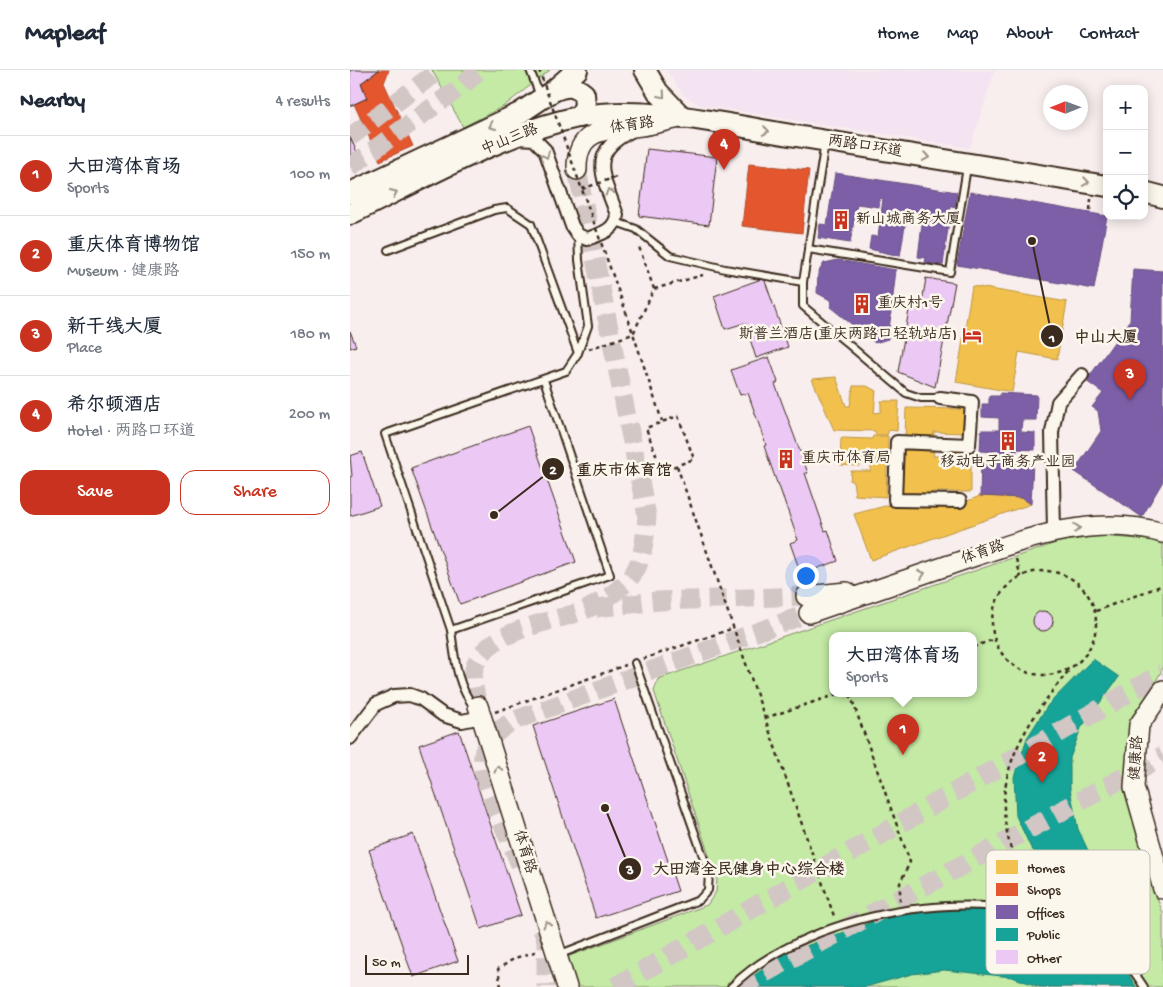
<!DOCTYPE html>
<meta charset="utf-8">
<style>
:root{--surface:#fff;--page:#f2f2f3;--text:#1f2937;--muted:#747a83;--line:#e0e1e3;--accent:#c8321e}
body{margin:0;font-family:"Gochi Hand","LXGW WenKai TC",sans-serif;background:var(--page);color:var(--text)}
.controls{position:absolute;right:15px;top:15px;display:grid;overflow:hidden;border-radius:10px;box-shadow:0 2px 12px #0003}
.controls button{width:45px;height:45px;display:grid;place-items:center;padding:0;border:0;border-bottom:1px solid var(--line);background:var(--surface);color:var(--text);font:25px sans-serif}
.compass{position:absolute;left:693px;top:15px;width:45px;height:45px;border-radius:50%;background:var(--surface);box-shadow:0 2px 12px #0003;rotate:269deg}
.scale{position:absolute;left:15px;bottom:12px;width:104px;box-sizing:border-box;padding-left:5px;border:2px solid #3b2a1e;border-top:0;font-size:14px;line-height:18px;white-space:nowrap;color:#3b2a1e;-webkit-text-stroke:4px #fbf7ec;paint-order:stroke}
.you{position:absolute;left:455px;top:505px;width:18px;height:18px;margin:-12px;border:4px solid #fff;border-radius:50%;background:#1a73e8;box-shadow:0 0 0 8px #1a73e833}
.badge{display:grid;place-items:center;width:32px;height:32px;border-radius:50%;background:var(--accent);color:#fff;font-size:16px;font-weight:700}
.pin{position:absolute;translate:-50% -41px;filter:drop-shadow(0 1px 2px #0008)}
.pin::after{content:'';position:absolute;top:26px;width:18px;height:15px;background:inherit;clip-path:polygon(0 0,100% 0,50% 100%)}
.popup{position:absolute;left:479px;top:562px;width:148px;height:65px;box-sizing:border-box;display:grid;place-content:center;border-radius:10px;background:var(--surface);filter:drop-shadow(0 1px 4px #0005);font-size:16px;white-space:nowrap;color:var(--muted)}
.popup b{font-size:19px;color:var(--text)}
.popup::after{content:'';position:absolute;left:50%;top:100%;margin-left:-10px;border:10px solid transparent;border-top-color:var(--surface)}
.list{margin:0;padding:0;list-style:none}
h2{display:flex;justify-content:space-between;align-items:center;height:65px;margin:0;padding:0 20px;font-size:21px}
h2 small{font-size:16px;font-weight:400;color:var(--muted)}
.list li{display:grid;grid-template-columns:32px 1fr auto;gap:15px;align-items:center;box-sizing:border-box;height:80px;padding:0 20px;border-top:1px solid var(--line)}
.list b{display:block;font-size:19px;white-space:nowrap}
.list p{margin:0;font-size:16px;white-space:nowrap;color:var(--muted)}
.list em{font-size:16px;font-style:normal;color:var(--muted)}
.actions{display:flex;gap:10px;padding:15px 20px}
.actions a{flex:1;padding:11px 0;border:1px solid var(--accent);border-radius:15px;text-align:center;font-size:18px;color:var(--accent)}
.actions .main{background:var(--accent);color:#fff}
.icon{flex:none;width:28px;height:28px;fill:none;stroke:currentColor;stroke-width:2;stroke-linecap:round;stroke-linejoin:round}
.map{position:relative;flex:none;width:813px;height:917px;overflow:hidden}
header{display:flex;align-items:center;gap:30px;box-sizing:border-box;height:70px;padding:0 25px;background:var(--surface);border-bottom:1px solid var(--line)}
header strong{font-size:24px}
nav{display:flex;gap:28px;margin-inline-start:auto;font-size:18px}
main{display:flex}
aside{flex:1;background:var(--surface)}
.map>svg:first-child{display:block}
</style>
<header>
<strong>Mapleaf</strong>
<nav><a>Home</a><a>Map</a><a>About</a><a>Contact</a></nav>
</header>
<main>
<aside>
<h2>Nearby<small>4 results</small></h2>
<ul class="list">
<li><span class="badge">1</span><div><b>大田湾体育场</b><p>Sports</p></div><em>100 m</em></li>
<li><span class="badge">2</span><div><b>重庆体育博物馆</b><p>Museum · 健康路</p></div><em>150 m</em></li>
<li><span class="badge">3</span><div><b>新干线大厦</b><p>Place</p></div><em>180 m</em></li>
<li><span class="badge">4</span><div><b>希尔顿酒店</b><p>Hotel · 两路口环道</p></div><em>200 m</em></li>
</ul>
<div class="actions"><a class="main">Save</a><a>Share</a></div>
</aside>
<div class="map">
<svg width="813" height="917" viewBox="0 0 813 917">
<rect width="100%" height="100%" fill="#f8eeee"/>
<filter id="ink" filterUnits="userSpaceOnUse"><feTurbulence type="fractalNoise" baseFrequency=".02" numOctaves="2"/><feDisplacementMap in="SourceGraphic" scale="10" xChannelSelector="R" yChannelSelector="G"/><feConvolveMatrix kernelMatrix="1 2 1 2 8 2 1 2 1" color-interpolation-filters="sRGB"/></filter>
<g filter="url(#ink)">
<!-- built -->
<path fill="#f4e3f0" d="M316,0H645L620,78L350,35L334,25Z"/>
<!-- green -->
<g fill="#c4eaa5" stroke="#808a62" fill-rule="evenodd">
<path d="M82,0H200L154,36L113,57Z"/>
<path d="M750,466L801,470L813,475V598L784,651L804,821L813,843V917H223L214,888L357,835L366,822L367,809L304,621L308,609L709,472ZM483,566H623V624H483Z"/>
</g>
<!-- homes -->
<g fill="#f2c14e" stroke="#bb9440">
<path d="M622,216L717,232L707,289L669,282L662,322L606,312Z"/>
<path d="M486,307L496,336H500L503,316H517L526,321L524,343L531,342V331H549L547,361L539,360L537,365H526L525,361L484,360L462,309Z"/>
<path d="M556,338L614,339L613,363L584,362V368H555Z"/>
<path d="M523,366H538L536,427L505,425L503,411H500L501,401H521V390H510V396L490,395L491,368L522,369Z"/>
<path d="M598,377L621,378V422H582V424H562V426H551L552,380L584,381L583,386H598Z"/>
<path d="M630,426L672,428L681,434L521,490L504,444L543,434L608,435Z"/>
</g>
<!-- shops -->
<g fill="#e4572e" stroke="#b14a29">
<path d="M29,0H39L34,13L63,76L30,91L4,34L17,28L11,13Z"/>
<path d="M399,94L459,100L452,163L392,156Z"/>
</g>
<!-- offices -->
<g fill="#7b5ea7" stroke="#684e7e">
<path d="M485,103L607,122L605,137L601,136L593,195L575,193L576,188L568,187L573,146L557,143L550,186L519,179L521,166L528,167L533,129L530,128L529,137L507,134L500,173L468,168L470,154L477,155Z"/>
<path d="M620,122L757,146L744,219L607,195Z"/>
<path d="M488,190L546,200L538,269L525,273L480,237L482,231L467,223L468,203L474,193Z"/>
<path d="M783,199L813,201V411L792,447L724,401L751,361L748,341L742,337L753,323L736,311L780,250Z"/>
<path d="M650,323L687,325L686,350H672L671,362L685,363V380L667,379L666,391L683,392L681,434L672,428L630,426L631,391H646V382L630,381L631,360H649V348L632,347V334H639V326H650Z"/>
</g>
<!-- public -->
<g fill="#17a398" stroke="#227f73">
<path d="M743,589L769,607L731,658L720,688V719L728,759L741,787L763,826L748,841L700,801L681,778L666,746L664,707L677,668L698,635Z"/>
<path d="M628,838L678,847L720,861L751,878L776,900L786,917H690L662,907L594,900L562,904L515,917H388L434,884L522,852L574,840Z"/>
</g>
<!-- building -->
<g fill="#ecc9f5" stroke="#3b2a1e">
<path d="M0,0H29L11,13L17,28L0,36Z"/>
<path d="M0,67L8,84L0,88Z"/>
<path d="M297,79L367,87L359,155L289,146Z"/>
<path d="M414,208L438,277L406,288L395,253L375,259L364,226Z"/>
<path d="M576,208L605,213L585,317L548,302L560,234L572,233Z"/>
<path d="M0,261L6,276L0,278Z"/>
<path d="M419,287L428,312L425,314L458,403H455L475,461L478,460L488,491L451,504L440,473L448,470L428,413H427L414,376L416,375L398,323L390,325L381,300Z"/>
<path d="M178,356L226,492L110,534L61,398Z"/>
<path d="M12,382L30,436L0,446V407L2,406L0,386Z"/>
<circle cx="693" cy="551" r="10"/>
<path d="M264,629L328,821L246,848L183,656Z"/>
<path d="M109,661L171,845L131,859L69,675Z"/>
<path d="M63,764L108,891L63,907L19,780Z"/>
</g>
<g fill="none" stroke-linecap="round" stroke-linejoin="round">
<!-- secondary-tunnel -->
<g stroke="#d2c7c4" stroke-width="19" stroke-dasharray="19 9" stroke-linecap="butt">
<path d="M0,67L89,0"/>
<path d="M0,97L113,15L129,0"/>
<path d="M246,538L309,531L456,526"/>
<path d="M128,636C126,625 121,610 124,599C134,559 204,553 237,539C252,532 269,521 280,508C294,492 295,466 297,446L227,100"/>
<path d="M170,795C161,769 128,709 133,685C136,669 151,658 163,651L459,543"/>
<path d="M192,859L196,870V917"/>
</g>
<!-- primary-tunnel -->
<g stroke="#d2c7c4" stroke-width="20" stroke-dasharray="20 10" stroke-linecap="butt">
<path d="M265,917L813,603"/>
<path d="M388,917L813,686"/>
</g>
<!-- lane casing -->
<g stroke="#3b2a1e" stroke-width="10">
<g id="lane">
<path d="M180,0L190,26"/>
<path d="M266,152L286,159L320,186L375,199L453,212V236L556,323L571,328H590"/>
<path d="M458,179L600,202L617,97"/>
<path d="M38,180L144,140L157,138L181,154L228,283"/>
<path d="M453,212L475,72"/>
<path d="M194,310L260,505L101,560L35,364L216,301L228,283L238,256L229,190L228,165"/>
<path d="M101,560C105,588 106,615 125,638"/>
<path d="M208,885L349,830L358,820L359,803L285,593"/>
<path d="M381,917C461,837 659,805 754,871C771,883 783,900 794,917"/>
</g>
</g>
<!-- street casing -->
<g stroke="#3b2a1e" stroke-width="16">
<g id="street">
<path d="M168,68L184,69L195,80L222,156L228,165L237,169C250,164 265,161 267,145C254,108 236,83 281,61"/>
<path d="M590,328L622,332L619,375L547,372L545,430L610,431"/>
<path d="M704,461L702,362L708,332L732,305"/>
<path d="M0,668L26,634L44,626L60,625L71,629L93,645L112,651L132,647"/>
</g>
</g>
<!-- secondary casing -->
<g stroke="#3b2a1e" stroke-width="22">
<g id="secondary">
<path d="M227,100C226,56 259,60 291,56C303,55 314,51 326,49"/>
<path d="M456,526L497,522"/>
<path d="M459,543C506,527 552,511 599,495C668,472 739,442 813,463"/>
<path d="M813,620L789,655L784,717L813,819"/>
<path d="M128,636L217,917"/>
</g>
</g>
<!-- primary casing -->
<g stroke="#3b2a1e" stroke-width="24">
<g id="primary">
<path d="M295,0L308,22L333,48"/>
<path d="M203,21C216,16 223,14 234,24L235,36L229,47"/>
<path d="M794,122L813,127"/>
<path d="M0,123L170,43L203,21L227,0"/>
<path d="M0,144C71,110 151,63 228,47C296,34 378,55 446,66C550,83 653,99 757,116"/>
</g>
</g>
<!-- path -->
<g stroke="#3b2a1e" stroke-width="2.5" stroke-dasharray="4 4" stroke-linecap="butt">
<path d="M740,140L741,129"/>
<path d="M304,219L353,205"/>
<path d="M276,242L312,351"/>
<path d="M239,279L283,264L304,219L288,174"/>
<path d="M328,346L344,389L312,401L296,358Z"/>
<path d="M327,396L485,849"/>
<path d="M666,489L671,507"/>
<circle cx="694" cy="553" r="52"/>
<path d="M746,541L813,515"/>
<path d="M623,577L645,569"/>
<path d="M293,589L384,558"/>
<path d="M500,624L560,792L550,813V832"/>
<path d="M145,642L276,595"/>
<path d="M415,648L488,624"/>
<path d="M676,833C669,806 659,778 655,751C647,692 685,642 720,599"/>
<path d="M151,917L148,899L165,888L188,881"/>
</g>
<!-- lane -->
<use href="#lane" stroke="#fbf7ec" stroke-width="6"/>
<!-- street -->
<use href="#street" stroke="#fbf7ec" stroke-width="12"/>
<!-- secondary -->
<use href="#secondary" stroke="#fbf7ec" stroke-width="19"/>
<!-- primary -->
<use href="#primary" stroke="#fbf7ec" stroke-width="20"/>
<!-- path-bridge -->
<g stroke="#3b2a1e" stroke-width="2.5" stroke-dasharray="4 4" stroke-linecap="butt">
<path d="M189,0L276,242"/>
<path d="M232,119L266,107"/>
</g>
</g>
<!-- one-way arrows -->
<defs><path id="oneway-chevron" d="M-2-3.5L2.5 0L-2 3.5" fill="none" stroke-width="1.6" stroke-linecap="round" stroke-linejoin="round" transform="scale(1.25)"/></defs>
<g stroke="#9b9085">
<use href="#oneway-chevron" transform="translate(312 25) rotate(49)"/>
<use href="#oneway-chevron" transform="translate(142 56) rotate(155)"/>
<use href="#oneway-chevron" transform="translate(416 61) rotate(9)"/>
<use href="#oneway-chevron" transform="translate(196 85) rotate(65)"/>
<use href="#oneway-chevron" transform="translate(576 87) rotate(9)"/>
<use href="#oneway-chevron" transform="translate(736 112) rotate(9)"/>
<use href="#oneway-chevron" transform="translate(259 122) rotate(-109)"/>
<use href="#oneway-chevron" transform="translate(44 123) rotate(-25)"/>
<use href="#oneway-chevron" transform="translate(727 458) rotate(-6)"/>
<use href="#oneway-chevron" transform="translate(572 504) rotate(-19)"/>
<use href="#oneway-chevron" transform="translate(148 699) rotate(-107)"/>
<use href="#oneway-chevron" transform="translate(197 854) rotate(-107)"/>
</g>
</g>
<!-- icons -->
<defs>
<g id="building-bare" transform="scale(1.5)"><path d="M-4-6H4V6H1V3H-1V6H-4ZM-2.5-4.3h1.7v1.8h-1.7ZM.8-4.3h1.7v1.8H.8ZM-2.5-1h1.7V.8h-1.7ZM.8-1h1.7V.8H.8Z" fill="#c8321e" stroke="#fbf7ec" stroke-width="2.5" paint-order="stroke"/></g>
<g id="hotel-bare" transform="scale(1.5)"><path d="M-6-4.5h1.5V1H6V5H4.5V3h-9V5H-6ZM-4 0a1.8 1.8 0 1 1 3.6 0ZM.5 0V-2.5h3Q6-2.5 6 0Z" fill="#c8321e" stroke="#fbf7ec" stroke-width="2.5" paint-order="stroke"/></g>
</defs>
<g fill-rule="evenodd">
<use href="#building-bare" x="491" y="150"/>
<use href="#building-bare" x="512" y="234"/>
<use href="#hotel-bare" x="622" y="265"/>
<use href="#building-bare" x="658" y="371"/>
<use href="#building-bare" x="436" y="389"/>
</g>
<g text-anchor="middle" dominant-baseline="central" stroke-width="5" stroke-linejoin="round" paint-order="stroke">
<!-- street labels -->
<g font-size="15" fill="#3b2a1e" stroke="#fbf7ec">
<text transform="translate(282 56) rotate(-8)">体育路</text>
<text transform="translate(160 70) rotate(-22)">中山三路</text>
<text transform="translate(515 77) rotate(9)">两路口环道</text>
<text transform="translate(633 483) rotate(-19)">体育路</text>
<text transform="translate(787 688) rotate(-86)">健康路</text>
<text transform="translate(174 782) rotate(73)">体育路</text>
</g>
<!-- poi labels -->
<g font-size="15" fill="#3b2a1e" stroke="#fbf7ec" text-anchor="start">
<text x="506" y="150">新山城商务大厦</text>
<text x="527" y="234">重庆村1号</text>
<text x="607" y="265" text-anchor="end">斯普兰酒店(重庆两路口轻轨站店)</text>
<text x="451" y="389">重庆市体育局</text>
<text x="658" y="393" text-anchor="middle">移动电子商务产业园</text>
</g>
</g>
<!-- legend -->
<rect x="636" y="780" width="164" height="124" rx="8" fill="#fbf7ec" stroke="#c1baae" stroke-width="1"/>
<rect x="646" y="790" width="22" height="14" fill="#f2c14e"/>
<rect x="646" y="813" width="22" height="13" fill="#e4572e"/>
<rect x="646" y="835" width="22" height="14" fill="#7b5ea7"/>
<rect x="646" y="858" width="22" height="13" fill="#17a398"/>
<rect x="646" y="880" width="22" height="14" fill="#ecc9f5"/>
<g font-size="14" fill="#3b2a1e">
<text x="677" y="802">Homes</text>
<text x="677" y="824">Shops</text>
<text x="677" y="847">Offices</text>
<text x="677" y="869">Public</text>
<text x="677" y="892">Other</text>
</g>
<!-- callouts -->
<path fill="none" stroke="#3b2a1e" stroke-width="2" d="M682 171L702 266M144 445L203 399M255 738L280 799"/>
<g fill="#3b2a1e" stroke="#fbf7ec" stroke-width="2">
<circle cx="682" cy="171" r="5"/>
<circle cx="144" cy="445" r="5"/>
<circle cx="255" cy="738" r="5"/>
<circle cx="702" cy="266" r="12"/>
<circle cx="203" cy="399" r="12"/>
<circle cx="280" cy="799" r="12"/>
</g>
<g font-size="15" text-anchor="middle" font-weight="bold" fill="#fff">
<text x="702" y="272">1</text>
<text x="203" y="404">2</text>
<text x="280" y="804">3</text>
</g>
<g font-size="16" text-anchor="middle" font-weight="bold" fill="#3b2a1e" stroke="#fbf7ec" stroke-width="5" stroke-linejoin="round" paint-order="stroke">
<text x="756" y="272">中山大厦</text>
<text x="274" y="405">重庆市体育馆</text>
<text x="399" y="804">大田湾全民健身中心综合楼</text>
</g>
</svg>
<div class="controls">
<button>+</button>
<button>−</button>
<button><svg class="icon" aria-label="locate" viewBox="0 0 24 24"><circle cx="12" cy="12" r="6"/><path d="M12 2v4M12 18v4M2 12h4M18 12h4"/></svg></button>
</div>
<svg class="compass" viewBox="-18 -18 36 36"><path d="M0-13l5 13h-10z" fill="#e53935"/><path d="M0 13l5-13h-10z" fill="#747a83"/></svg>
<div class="scale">50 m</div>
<div class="you"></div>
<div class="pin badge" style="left:553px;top:685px">1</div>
<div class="popup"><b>大田湾体育场</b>Sports</div>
<div class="pin badge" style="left:692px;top:713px">2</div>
<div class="pin badge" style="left:780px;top:330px">3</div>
<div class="pin badge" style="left:374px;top:100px">4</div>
</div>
</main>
